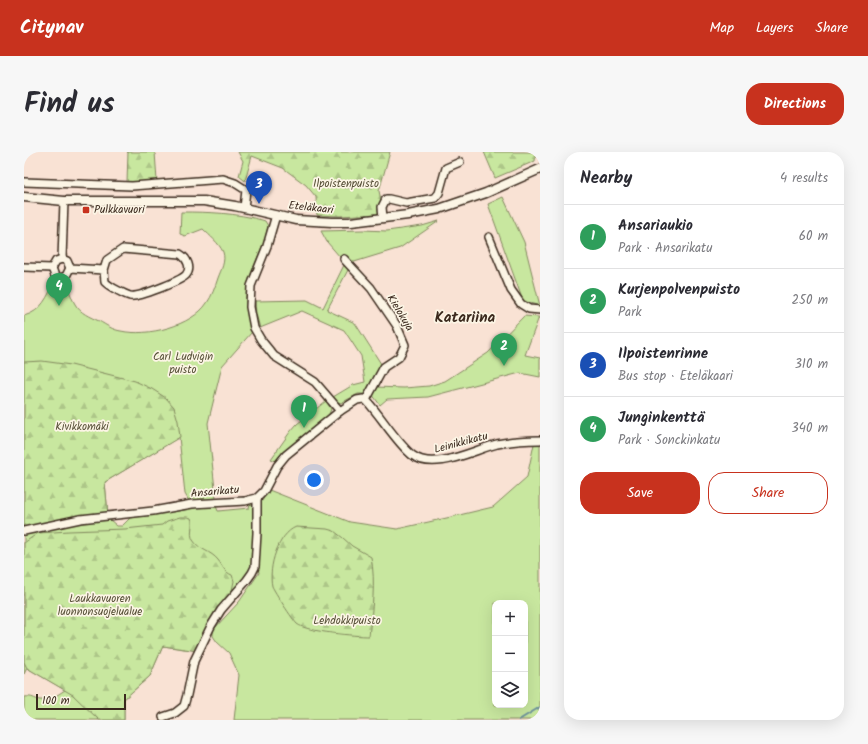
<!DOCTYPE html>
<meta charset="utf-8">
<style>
:root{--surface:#fff;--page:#f7f7f7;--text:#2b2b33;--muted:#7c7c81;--line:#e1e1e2;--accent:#c8321e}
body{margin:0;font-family:Kalam,sans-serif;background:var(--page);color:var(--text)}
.controls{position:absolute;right:12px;bottom:12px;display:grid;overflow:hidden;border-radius:8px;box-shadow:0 4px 16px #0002}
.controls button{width:36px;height:36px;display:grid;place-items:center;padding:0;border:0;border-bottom:1px solid var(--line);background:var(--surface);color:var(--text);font:20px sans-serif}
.scale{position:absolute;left:12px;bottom:10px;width:90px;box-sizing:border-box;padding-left:4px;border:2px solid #3b2a1e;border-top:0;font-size:11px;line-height:14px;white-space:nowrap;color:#3b2a1e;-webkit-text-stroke:3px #fcf5e5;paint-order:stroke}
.you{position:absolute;left:290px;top:328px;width:14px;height:14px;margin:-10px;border:3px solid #fff;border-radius:50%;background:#1a73e8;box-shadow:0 0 0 6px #1a73e833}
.badge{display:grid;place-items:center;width:26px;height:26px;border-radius:50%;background:var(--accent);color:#fff;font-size:13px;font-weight:700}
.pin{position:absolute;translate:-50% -33px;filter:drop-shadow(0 1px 2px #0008)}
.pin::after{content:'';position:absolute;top:21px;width:14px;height:12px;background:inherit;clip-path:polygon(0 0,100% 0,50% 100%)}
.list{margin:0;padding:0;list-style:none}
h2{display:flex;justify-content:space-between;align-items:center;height:52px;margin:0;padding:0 16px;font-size:17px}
h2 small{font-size:13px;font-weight:400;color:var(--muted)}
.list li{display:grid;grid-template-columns:26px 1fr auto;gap:12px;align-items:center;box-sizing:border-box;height:64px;padding:0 16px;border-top:1px solid var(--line)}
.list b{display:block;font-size:15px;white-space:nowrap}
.list p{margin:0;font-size:13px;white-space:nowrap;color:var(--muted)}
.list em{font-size:13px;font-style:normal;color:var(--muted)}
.actions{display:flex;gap:8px;padding:12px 16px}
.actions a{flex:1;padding:9px 0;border:1px solid var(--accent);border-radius:16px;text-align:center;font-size:14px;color:var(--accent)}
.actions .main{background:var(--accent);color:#fff}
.icon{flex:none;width:22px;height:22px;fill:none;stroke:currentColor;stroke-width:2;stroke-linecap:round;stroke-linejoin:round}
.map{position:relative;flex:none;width:516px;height:568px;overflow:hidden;border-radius:16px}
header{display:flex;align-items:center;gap:24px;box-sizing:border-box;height:56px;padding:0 20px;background:var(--accent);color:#fff}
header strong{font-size:19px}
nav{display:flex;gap:22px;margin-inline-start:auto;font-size:14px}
.intro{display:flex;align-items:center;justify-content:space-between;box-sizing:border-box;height:96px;padding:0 24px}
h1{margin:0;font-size:28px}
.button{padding:10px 18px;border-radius:16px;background:var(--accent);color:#fff;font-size:14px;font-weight:700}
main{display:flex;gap:24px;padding:0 24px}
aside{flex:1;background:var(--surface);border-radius:16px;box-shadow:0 4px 16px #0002}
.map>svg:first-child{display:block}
</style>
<header>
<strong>Citynav</strong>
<nav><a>Map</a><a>Layers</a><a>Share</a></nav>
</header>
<div class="intro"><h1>Find us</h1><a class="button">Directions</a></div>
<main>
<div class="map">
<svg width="516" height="568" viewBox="0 0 516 568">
<defs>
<pattern id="forest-firs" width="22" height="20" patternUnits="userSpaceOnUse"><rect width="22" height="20" fill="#c8e79f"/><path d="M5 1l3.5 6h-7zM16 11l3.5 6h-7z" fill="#adc688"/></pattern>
</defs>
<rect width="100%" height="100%" fill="#f9e2d4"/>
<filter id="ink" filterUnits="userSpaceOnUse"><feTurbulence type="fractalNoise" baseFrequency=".025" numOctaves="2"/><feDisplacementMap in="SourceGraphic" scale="8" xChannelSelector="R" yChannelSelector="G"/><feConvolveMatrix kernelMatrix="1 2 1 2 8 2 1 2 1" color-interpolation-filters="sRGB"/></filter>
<g filter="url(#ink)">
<!-- green -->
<g fill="#c8e79f" stroke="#82885e" fill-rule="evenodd">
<path d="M479,45L500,90L516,154L499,149L464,52Z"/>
<path d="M157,60C185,60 212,61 238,68L241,69L244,74C241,92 232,107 226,124C219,143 222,161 228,180L198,214L184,271L192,347L165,349L161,342L155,285L81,330L84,363L0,376V164C18,159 23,145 31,129L36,130L42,129C45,137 47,146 51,152C56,161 66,165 75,169C82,173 89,178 97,179C123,185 168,174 183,151C188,144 191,135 194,126C197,118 202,109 199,100C195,91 186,84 179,77L161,84L156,82Z"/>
<path d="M415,69L376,96L327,111L319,103L316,105L303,90L297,79L339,78L363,79L398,74Z"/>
<path d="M321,111L325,116L303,158L331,171L359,215L342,242H334L317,251L314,250L309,245L329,233L341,230L337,204L320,178L278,159L236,176L232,162L231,149L283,148L299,156Z"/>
<path d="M500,164L515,165L501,203L516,206V225L496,221L404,245L363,247L356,253L348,242L351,235L380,236L405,234L421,229L464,201Z"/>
<path d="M302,249L307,257L304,265L256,303L252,309L247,307L266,280L273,272Z"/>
<path d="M510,292H516V568H210L215,523L205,501L193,490L189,484V478L215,450L235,421L233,410L236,352L245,338L326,370L373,377L427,365L469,355L503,325ZM471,451H501V553H471Z"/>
<path d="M231,350L228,409L226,420L175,499L139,494L126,524L100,547V568H0V545C10,544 9,547 16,548C26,549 33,543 41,538L3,516L0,522V381L55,369L79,367H85L93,374H98L108,364L160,358L171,355L192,354L194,359L225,356L226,352Z"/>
</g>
<!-- forest -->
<g fill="url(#forest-firs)" stroke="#82885e">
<path d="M103,0H131L133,29L103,30L104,0Z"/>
<path d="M214,0H366L355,39L357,48L355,62L315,64L293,63L292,45L282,33L259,16L228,4L221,29L215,24L219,9Z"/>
<path d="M460,0H512L511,9L471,26Z"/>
<path d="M18,209L47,213L111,229L128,237L142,246L150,255L154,269L156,285L81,330L84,363L0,376V210Z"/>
<path d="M156,365H163L167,366C170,373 165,381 169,388C175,398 187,399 194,408C199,414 200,420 208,423L210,429L206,448L175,499L139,494L126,524L100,547V568H75L49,543L3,516L0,510V391L14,381L45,379L101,377L138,373L143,369Z"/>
<path d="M272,375L303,377L310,379L319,386L328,394L347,405C352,430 348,459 345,484C332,484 283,480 273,472C269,468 250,439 248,434C244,415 254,382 272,375Z"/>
</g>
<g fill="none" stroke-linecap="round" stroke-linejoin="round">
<!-- stream -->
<path stroke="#6d929d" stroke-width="2" d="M495,568L516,555"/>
<!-- minor casing -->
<g stroke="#3b2a1e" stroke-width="10">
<g id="minor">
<path d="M0,30L108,34L199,27L211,31L222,38L220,56"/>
<path d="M252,63L243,94L227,134L226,155L230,176L237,188L250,204L291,230L316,259"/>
<path d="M359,66L358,55L362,47H365L382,51L411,46L415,41L422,16L436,10"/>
<path d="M465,85L487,138L497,152L505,157L516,158"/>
<path d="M38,107L43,109L46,116L80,118L81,130C86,135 100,142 106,144C114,146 156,129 162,123C168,116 163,106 156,102L99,97L83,108L80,118"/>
<path d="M38,107L40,49"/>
<path d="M320,107L347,136L373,174L381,193L375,205L360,215L342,248"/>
<path d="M0,115L28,116L32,109L38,107"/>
<path d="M28,116L31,124L37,126L42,124L46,116"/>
<path d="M342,248C357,264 372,290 388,303C410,320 449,298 473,292C487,289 502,288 516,288"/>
<path d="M0,379L56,367L129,359L168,352L221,349L233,346L240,339L253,314L262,303L316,259L333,248L339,247L342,248"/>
<path d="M139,565L151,561L160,554L163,543L170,509L187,474L197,458L223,428L228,421L231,415L233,381V346"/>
</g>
</g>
<!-- major casing -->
<g stroke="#3b2a1e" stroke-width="11">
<path id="major" d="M0,45L40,49H180L211,54L272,68L308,70H327L384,63L415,57L462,41L516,17"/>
</g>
<!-- minor -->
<use href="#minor" stroke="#fcf5e5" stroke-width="7"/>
<!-- major -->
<use href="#major" stroke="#fcf5e5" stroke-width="8"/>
</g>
</g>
<!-- markers -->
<rect fill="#c8321e" stroke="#fcf5e5" stroke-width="1.5" x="58" y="54" width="8" height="8" rx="2"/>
<g text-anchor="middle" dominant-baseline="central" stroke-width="3.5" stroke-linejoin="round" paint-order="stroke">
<!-- park labels -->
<g font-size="11" fill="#575038" stroke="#fcf5e5">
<text x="322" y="32">Ilpoistenpuisto</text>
<text x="159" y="205">Carl Ludvigin<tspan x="159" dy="13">puisto</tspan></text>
<text x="58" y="275">Kivikkomäki</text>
<text x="76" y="447">Laukkavuoren<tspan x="76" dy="13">luonnonsuojelualue</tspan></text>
<text x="323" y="469">Lehdokkipuisto</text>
</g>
<!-- street labels -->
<g font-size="11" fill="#3b2a1e" stroke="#fcf5e5">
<text transform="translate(287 56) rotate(6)">Eteläkaari</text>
<text transform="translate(376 161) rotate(59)">Kielokuja</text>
<text transform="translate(437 291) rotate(-15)">Leinikkikatu</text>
<text transform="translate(191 340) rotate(-5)">Ansarikatu</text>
</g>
<!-- poi labels -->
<g font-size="11" fill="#3b2a1e" stroke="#fcf5e5" text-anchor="start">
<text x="70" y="58">Pulkkavuori</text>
</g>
<!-- district labels -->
<g font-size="15" font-weight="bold" fill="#3b2a1e" stroke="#fcf5e5">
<text x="441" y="166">Katariina</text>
</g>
</g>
</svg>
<div class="controls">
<button>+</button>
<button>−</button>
<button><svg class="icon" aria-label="layers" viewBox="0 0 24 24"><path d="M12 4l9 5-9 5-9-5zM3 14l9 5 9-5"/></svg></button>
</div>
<div class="scale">100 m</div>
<div class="you"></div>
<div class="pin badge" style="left:280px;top:276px;background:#2e9e5b">1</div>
<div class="pin badge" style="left:480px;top:214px;background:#2e9e5b">2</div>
<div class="pin badge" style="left:235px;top:52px;background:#1a4fb4">3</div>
<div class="pin badge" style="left:35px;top:154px;background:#2e9e5b">4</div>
</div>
<aside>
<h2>Nearby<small>4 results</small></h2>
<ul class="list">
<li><span class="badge" style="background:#2e9e5b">1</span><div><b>Ansariaukio</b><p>Park · Ansarikatu</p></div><em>60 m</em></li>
<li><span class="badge" style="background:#2e9e5b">2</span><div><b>Kurjenpolvenpuisto</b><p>Park</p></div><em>250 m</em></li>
<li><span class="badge" style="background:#1a4fb4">3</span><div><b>Ilpoistenrinne</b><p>Bus stop · Eteläkaari</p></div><em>310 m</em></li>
<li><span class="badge" style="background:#2e9e5b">4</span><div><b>Junginkenttä</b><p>Park · Sonckinkatu</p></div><em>340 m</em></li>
</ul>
<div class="actions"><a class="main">Save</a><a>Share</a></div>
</aside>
</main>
